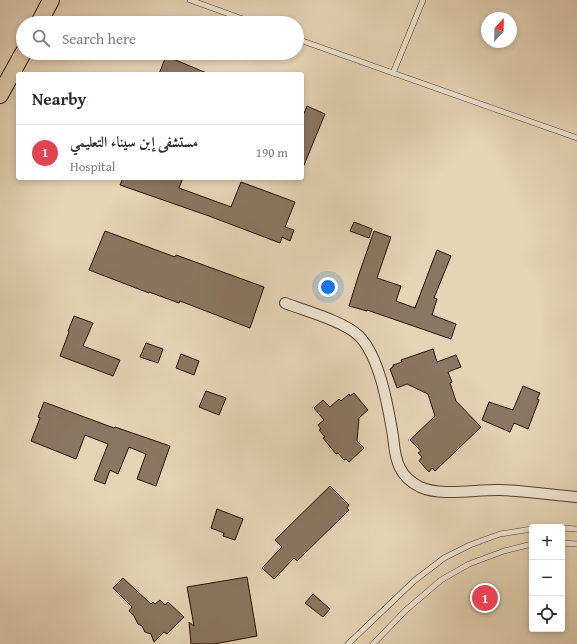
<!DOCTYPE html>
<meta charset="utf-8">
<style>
:root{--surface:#fff;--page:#f7f7f7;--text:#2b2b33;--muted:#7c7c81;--line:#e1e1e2;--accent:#8f2418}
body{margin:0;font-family:"Gentium Book Plus",Amiri,serif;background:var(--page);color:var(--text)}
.controls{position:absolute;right:12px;bottom:12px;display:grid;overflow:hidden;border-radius:4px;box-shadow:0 2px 6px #0003}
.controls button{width:36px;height:36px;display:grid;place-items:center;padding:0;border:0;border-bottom:1px solid var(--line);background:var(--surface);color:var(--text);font:20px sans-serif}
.compass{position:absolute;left:481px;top:12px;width:36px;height:36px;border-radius:50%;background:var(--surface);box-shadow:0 2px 6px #0003;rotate:22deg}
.you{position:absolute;left:328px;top:287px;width:14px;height:14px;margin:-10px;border:3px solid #fff;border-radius:50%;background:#1a73e8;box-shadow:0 0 0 6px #1a73e833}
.badge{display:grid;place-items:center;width:26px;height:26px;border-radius:50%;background:var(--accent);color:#fff;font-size:13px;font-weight:700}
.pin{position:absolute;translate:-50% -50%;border:2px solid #fff;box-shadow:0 1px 4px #0006}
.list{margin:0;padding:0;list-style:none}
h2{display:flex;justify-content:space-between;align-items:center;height:52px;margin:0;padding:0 16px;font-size:17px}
h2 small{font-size:13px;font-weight:400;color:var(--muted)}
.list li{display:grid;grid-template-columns:26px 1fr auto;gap:12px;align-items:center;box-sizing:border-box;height:56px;padding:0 16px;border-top:1px solid var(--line)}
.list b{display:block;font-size:15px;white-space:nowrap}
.list p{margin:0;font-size:13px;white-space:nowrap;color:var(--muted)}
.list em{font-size:13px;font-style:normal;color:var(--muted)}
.icon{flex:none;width:22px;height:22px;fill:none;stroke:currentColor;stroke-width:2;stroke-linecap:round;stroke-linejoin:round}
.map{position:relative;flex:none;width:577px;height:644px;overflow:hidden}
.search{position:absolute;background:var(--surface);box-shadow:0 2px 6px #0003;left:16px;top:16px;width:288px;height:44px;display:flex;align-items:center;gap:10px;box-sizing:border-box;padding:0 14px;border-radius:22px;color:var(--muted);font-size:15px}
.panel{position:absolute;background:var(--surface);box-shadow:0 2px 6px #0003;left:16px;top:72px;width:288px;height:108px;border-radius:4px}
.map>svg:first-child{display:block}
</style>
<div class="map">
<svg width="577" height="644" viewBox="0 0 577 644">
<rect width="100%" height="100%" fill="#e6d4b7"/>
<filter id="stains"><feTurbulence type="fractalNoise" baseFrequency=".005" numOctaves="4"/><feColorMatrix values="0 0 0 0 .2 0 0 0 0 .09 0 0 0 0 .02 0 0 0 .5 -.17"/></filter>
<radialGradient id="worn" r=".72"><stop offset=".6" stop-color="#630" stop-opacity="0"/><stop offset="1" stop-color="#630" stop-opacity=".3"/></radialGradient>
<!-- building -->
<g fill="#8b7661" stroke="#291003">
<path d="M166,56L209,74H159Z"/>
<path d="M307,106L325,114L302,170V118Z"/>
<path d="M123,178H183L179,188L231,207L241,182L295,202L285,227L294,230L290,241L282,237L280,243L209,216L120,185Z"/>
<path d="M354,222L372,229L369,238L350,231Z"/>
<path d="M105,231L175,257L176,255L264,287L250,328L180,301L179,303L149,292V293L89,270Z"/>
<path d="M374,231L391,237L377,278L401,286L396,301L415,308L437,250L451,256L434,298L437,299L432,315L456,324L451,339L367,310V311L349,306L359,274Z"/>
<path d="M74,316L93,323L83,346L120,360L113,376L60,356L69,332L68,331Z"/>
<path d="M146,343L163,349L158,363L140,357Z"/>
<path d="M433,349L437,362L456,355L461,367L448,372L452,382L450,383L456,401L481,427L435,471L432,468L429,472L419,461L422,457L418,453L421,451L410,440L435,416L428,394L407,384L397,388L390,369L393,367V365L402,362L401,360Z"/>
<path d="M181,354L199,361L194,375L176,368Z"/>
<path d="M523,386L540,393L537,399L539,400L528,429L514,423L510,432L482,420L489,402L513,410Z"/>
<path d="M206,391L226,398L219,415L199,407Z"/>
<path d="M354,393L368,410L359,418L357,441L364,448L349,462L346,459L344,460L338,453L336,454L323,438L325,437L319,430L321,429L318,425L324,420L314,408L323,400L330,407L339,399L341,401L349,394L350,396Z"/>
<path d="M44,402L114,428L115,427L170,446L156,486L137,479L146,454L129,447L118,474L110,470L105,484L94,480L108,444L85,435L76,459L31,441L40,418L38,417Z"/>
<path d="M330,486L349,505L347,508L349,510L297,561L294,558L274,579L262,568L282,547L275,540Z"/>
<path d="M217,509L243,519L235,540L223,536L224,533L211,528Z"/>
<path d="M247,577L257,636L214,644H191L189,622L194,626L187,587Z"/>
<path d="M123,578L151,604L153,602L155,604L160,600L165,605L168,602L184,617L167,634L164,632L154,642L151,634L145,632L142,626L138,624L134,616L129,611L132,607L113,588Z"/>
<path d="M313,594L330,609L323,617L305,603Z"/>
</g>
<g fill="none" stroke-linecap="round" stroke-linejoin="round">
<!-- service casing -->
<g stroke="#584130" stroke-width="6">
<g id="service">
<path d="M190,0L254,23"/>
<path d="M297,39L577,138"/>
<path d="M393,73L423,0"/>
<path d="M562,528L577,529"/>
<path d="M562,543L577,544"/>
<path d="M348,644L414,581L444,558L470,545L500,534L532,529"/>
<path d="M373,644L406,610L441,580L469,564L504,551L532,544"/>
</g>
</g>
<!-- minor casing -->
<g stroke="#584130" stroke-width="12">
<path id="minor" d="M285,303C305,311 344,321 359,336C380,357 388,407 393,436C394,446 395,459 400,468C404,476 412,483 420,487C442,497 477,489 501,490C526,491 552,495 577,497"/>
</g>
<!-- primary casing -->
<g stroke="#291003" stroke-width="18">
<g id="primary">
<path d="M39,23L51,0"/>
<path d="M0,95L23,53"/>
</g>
</g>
<!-- service -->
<use href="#service" stroke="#efe3d0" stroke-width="5"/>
<!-- minor -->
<use href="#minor" stroke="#efe3d0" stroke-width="10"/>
<!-- primary -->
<use href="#primary" stroke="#e6d4b7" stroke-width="16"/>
</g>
<rect width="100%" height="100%" filter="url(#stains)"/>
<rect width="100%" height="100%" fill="url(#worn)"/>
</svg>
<div class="controls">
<button>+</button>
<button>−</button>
<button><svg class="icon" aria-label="locate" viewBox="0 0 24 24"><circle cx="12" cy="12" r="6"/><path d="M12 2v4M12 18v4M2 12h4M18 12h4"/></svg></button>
</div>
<svg class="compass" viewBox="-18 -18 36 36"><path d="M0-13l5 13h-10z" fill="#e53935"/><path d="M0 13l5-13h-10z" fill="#7c7c81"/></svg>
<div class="you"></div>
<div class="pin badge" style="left:485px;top:598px;background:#e0444e">1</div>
<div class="search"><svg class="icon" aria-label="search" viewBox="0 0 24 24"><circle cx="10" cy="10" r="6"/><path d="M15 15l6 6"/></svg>Search here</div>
<section class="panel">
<h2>Nearby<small></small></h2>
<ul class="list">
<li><span class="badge" style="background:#e0444e">1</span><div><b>مستشفى إبن سيناء التعليمي</b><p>Hospital</p></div><em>190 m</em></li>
</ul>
</section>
</div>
